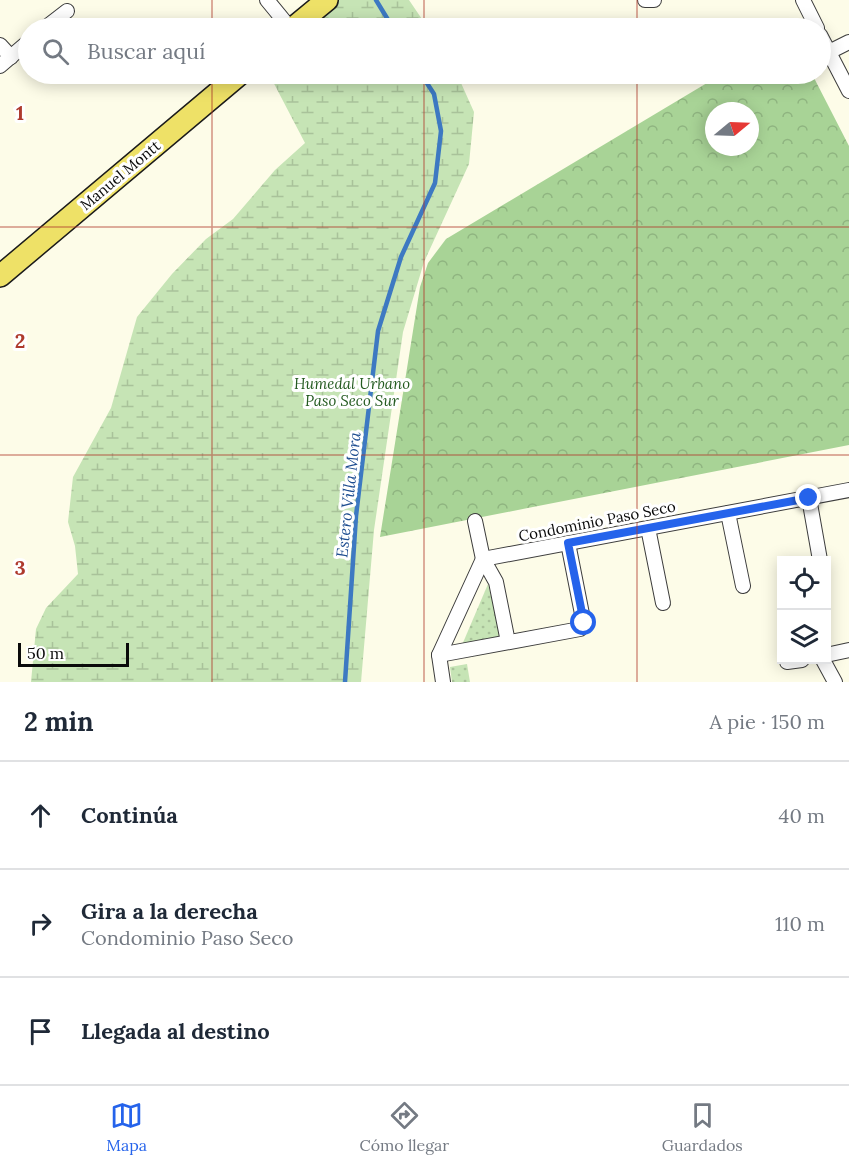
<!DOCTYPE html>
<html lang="es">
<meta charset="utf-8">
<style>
:root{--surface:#fff;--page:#f6f6f7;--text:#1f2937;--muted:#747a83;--line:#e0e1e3;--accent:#2563eb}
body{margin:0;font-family:Lora,serif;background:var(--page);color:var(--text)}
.controls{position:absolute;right:18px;bottom:18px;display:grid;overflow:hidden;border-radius:0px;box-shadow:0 3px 15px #0003}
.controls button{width:54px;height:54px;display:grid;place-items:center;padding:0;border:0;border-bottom:2px solid var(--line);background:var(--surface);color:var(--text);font:30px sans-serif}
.compass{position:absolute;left:705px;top:102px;width:54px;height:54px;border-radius:50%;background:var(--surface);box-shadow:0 3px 15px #0003;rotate:71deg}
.scale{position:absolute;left:18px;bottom:15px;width:111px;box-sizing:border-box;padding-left:6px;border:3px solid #0a0a0a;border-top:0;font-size:16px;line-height:21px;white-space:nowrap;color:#0a0a0a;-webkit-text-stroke:4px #fff;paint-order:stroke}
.stop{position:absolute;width:18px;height:18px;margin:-14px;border:4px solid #2563eb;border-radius:50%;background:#fff}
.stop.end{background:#2563eb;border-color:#fff;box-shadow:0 2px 6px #0008}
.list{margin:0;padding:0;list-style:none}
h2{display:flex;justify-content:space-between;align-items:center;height:78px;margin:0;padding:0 24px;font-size:26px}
h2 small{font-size:20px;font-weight:400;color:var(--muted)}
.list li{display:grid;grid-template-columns:39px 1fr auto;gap:18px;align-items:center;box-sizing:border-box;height:108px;padding:0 24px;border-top:2px solid var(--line)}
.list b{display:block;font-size:22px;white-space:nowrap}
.list p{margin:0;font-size:20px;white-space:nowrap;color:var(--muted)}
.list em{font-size:20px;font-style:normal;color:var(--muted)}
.icon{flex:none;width:33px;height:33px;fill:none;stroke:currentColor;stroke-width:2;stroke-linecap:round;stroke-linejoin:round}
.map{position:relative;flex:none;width:849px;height:682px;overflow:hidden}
.search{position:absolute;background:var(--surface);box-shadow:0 3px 15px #0003;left:18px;right:18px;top:18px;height:66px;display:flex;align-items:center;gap:15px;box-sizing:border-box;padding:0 21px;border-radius:33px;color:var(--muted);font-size:22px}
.sheet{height:402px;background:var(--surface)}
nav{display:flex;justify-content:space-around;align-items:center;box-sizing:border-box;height:84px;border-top:2px solid var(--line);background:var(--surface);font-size:16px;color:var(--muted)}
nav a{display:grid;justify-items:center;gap:3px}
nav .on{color:var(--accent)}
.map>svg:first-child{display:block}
</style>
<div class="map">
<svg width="849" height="682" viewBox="0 0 849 682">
<defs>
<pattern id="green-dots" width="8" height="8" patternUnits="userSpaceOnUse" patternTransform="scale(1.5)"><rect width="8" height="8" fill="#c6e4b5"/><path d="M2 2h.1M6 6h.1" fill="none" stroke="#a9c29a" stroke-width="1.8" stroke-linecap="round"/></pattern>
<pattern id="forest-crowns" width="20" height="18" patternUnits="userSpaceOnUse" patternTransform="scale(1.5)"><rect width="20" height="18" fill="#a8d396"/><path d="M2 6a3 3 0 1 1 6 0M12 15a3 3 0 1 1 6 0" fill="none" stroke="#8fb480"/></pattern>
<pattern id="wetland-marsh" width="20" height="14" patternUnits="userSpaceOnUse" patternTransform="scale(1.5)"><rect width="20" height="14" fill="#c6e4b5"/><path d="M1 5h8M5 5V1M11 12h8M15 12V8" fill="none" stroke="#a9c29a"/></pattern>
</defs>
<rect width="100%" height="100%" fill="#fdfce8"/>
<!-- green -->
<g fill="url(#green-dots)">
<path d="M488,584L502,638L462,645Z"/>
<path d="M467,664L470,682H452L450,667Z"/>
</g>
<!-- forest -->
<path fill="url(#forest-crowns)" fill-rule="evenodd" d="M722,74H812L849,146V445L380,537L420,287L428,263L446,239ZM714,111H750V147H714Z"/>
<!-- wetland -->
<g fill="url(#wetland-marsh)">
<path d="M338,0H409L428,28H306L328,13Z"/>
<path d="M269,74H457L474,112L469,164L424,262L403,332L374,530L361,682H31L36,629L46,608L78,574L75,546L68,522L73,477L111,408L137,317L172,274L206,239L233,219L275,170L305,143Z"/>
</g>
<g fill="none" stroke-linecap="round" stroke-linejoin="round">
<!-- stream -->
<g stroke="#3d79c2" stroke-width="4.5">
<path d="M376,0L393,28"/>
<path d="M345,682L356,516L378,331L401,257L435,183L441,131L434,94L421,74"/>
</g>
<!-- street casing -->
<g stroke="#3d3d3d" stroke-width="16">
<g id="street">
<path d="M267,0L290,28"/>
<path d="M645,0H654"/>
<path d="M803,0L817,28"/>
<path d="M45,28L67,11"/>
<path d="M820,35L849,91"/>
<path d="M0,45L11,57"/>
<path d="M829,52L849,42"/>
<path d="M0,66L28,42"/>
<path d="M809,498L820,560"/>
<path d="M728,513L743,586"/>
<path d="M475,521L483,559L496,582L508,642"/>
<path d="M648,528L663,603"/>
<path d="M483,559L849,490"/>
<path d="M439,655L580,629L583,619L568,543"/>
<path d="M826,655L849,650"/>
<path d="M823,660L835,682"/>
<path d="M787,662L802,660"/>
<path d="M443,682L439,655L483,559"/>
</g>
</g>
<!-- primary casing -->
<g stroke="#1b1b1b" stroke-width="24">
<g id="primary">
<path d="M293,28L327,0"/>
<path d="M0,276L240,74"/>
</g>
</g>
<!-- street -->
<use href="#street" stroke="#fff" stroke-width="14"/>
<!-- primary -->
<use href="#primary" stroke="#eee167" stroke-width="21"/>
</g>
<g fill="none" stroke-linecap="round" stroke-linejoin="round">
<!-- route -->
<path stroke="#2563eb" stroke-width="8" d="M584,623L568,543L809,498"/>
</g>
<!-- grid -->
<path fill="none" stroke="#ae3a2d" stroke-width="1.5" stroke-opacity="0.55" d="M212,0V28M424,0V28M637,0V28M212,74V682M424,74V682M637,74V682M0,227H849M0,455H849"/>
<g text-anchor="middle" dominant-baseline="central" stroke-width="6" stroke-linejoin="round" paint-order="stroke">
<!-- street labels -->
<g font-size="15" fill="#0a0a0a" stroke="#fff">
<text transform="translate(120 175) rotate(-40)">Manuel Montt</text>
<text transform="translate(597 521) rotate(-11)">Condominio Paso Seco</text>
</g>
<!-- park labels -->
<g font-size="15" font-style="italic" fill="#245b20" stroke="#fff">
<text x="352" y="383">Humedal Urbano<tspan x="352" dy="17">Paso Seco Sur</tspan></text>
</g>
<!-- water labels -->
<g font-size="16" font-style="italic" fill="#1e4d90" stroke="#fff">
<text transform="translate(348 495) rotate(-84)">Estero Villa Mora</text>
</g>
</g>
<g font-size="20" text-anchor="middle" font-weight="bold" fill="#ae3a2d" stroke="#fff" stroke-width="6" stroke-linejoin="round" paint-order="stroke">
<text x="20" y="120">1</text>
<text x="20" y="348">2</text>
<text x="20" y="575">3</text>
</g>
</svg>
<div class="controls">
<button><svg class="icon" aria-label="locate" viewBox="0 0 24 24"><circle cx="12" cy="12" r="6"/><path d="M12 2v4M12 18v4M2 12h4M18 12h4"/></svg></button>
<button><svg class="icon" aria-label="layers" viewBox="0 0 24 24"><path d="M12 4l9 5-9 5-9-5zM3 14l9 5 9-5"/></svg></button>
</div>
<svg class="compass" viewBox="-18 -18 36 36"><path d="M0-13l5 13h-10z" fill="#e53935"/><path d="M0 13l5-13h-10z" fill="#747a83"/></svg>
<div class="scale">50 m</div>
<div class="stop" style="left:584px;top:623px"></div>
<div class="stop end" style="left:809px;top:498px"></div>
<div class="search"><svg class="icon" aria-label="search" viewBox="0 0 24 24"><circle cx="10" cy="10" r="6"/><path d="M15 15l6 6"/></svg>Buscar aquí</div>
</div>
<section class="sheet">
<h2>2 min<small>A pie · 150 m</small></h2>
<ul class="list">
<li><svg class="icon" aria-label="ahead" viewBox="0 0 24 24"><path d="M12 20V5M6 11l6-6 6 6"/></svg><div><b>Continúa</b></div><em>40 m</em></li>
<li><svg class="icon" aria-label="right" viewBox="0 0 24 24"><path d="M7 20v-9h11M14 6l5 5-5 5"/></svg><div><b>Gira a la derecha</b><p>Condominio Paso Seco</p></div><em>110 m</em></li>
<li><svg class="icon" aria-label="arrive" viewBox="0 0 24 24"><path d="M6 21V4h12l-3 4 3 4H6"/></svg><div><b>Llegada al destino</b></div></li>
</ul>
</section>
<nav>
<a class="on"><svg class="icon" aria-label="map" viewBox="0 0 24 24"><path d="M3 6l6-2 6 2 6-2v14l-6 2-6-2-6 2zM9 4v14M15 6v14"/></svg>Mapa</a>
<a><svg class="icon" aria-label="directions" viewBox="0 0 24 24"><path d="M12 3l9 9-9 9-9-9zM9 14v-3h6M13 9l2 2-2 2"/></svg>Cómo llegar</a>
<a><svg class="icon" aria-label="saved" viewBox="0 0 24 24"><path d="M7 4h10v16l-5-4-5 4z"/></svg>Guardados</a>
</nav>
